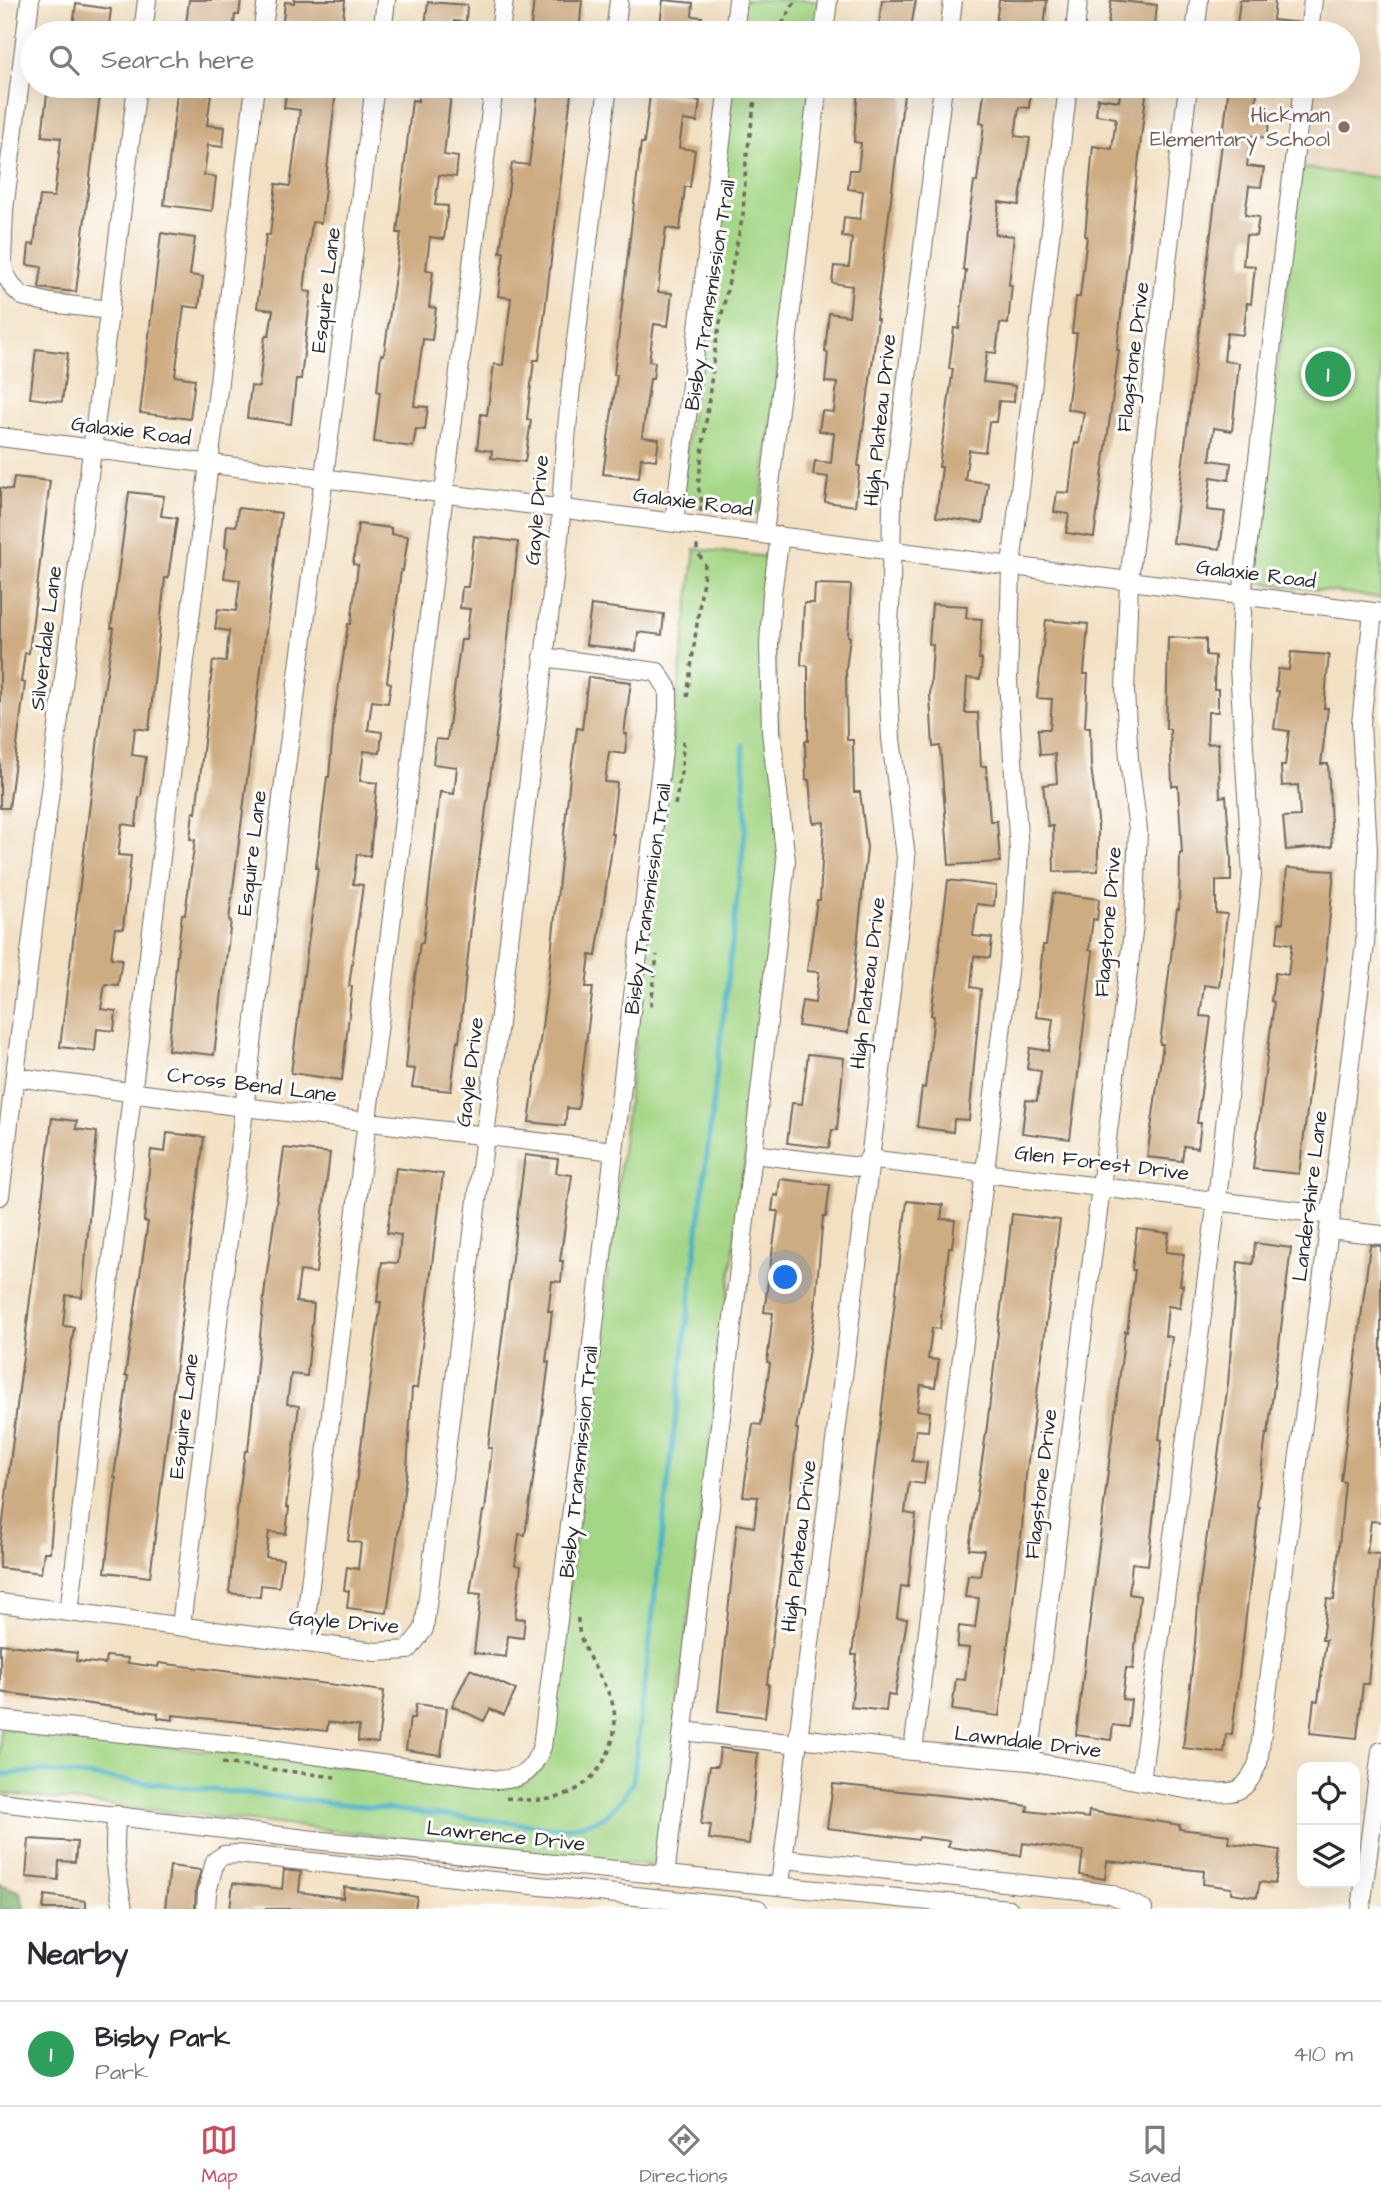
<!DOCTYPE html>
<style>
:root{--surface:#fff;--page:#f2f2f3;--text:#2b2b33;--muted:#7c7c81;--line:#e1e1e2;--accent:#d1495b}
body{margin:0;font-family:"Architects Daughter",sans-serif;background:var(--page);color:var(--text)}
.controls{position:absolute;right:21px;bottom:21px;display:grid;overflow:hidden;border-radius:14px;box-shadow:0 7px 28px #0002}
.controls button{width:63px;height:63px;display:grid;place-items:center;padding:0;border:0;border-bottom:2px solid var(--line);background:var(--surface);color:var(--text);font:35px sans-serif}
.you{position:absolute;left:786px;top:1278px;width:24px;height:24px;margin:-18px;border:5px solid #fff;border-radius:50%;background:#1a73e8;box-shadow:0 0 0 10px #1a73e833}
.badge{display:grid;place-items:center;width:46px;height:46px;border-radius:50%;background:var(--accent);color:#fff;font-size:23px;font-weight:700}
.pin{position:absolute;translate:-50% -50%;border:4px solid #fff;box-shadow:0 2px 7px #0006}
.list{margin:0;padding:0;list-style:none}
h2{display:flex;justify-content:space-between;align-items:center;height:91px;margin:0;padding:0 28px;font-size:30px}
h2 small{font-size:23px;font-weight:400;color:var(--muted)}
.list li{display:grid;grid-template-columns:46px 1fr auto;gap:21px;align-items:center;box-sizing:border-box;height:105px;padding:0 28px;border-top:2px solid var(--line)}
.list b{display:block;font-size:26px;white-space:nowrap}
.list p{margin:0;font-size:23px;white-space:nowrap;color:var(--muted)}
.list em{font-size:23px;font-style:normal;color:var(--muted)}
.icon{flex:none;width:38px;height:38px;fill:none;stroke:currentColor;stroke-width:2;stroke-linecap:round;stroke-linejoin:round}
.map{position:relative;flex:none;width:1381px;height:1909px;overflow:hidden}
.search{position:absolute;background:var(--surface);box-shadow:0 7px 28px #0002;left:21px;right:21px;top:21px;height:77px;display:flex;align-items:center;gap:18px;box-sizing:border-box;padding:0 24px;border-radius:38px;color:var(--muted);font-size:26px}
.sheet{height:196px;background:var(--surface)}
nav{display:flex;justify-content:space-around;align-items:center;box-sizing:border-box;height:98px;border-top:2px solid var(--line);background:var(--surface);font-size:19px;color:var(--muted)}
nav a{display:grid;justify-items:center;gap:4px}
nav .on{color:var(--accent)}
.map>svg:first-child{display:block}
</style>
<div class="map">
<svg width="1381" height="1909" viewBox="0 0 1381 1909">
<rect width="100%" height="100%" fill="#fff"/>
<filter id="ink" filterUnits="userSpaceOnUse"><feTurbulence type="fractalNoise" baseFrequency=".0143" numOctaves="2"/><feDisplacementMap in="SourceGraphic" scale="14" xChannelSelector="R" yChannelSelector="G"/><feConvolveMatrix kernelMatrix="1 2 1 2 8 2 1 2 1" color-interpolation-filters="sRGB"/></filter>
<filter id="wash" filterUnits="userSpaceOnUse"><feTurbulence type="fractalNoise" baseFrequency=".00686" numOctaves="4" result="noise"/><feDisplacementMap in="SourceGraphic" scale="28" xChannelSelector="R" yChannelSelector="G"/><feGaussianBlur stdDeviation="1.57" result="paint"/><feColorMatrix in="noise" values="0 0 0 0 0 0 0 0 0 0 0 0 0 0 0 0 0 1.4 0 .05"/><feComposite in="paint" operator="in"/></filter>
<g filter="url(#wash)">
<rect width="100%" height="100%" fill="#f2e0c2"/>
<!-- built -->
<path fill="#e6d0b5" d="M1323,0H1381V178L1301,168L1312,86H1348V33H1319Z"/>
<!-- green -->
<g fill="#a4d685" stroke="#688058" stroke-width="2">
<path d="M742,0H824L820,33H738Z"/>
<path d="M731,86H813L760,514L680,504Z"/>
<path d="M1301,168L1381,178V598L1258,582L1253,577Z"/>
<path d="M695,549L769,557L784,839L659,1862L652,1866L0,1793V1728L517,1786C549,1771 546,1759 552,1727Z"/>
</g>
<!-- forest -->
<path fill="#83b772" stroke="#57714e" stroke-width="2" d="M0,1884L20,1892L25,1909H0Z"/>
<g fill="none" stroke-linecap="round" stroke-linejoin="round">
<!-- stream -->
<path stroke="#47b2c5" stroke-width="5" d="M0,1775L40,1771L560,1828C599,1824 613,1816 633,1781L746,824L743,745"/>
</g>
<g id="blocks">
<!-- building -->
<g fill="#ceac82">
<path d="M189,0H241L239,15H235L233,33H185Z"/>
<path d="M294,0H345L342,29L283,21L285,2L294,3Z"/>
<path d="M534,0H582L579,33H530Z"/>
<path d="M663,0L693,3L692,16L702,17L700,33H659Z"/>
<path d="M882,0H916L910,33H878Z"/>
<path d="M999,0H1047L1044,29L996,23Z"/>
<path d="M1111,0L1157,5L1154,33H1107Z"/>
<path d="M1240,0H1275L1273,20L1299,23L1298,33H1236Z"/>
<path d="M428,2L467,5L466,22L454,21L453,33H424Z"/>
<path d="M76,4L111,9L108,33H72Z"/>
<path d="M48,86H101L76,292L39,288L42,267L27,265L29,244L34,245L40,196L54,197L61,138L42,136Z"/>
<path d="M178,86H212L207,125L225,127L223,147L208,145L204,175L216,177L212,211L164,205Z"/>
<path d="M287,86L336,90L321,223L312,222L304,291L311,292L301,379H296L291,424L247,418L251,386L259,387L265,336H269L273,310L257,308L266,235H270L276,184L290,186L300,110L284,108Z"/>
<path d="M419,86H452L444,155L458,157L456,177L439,175L435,205L448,206L444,239L430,237L426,270L433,271L429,307L436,308L432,340L423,339L414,406L428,407L425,430L416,429L413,447L374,442L380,392L377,391L381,354L384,355L401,233H397L412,100L418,101Z"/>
<path d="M539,86H572L539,360H534L527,419L531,420L525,462L491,458L492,451L477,449L481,414L487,415L494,364L503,365L511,298L498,296L504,252H500L512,163L529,165Z"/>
<path d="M858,86H905L876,319H878L873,358L858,466H860L855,506L825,502L828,477L813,475L815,461L831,463L834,433L819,431L822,411L834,412L837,383L825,382L828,353L825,352L829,313L849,316L852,286L832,283L834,266L849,267L852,238L842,237L844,217L860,219L863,191L848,189L850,170H858L861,143L854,142Z"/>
<path d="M985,86L1031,90L1029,108L1019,107L1015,136L1030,138L1019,205L999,202L995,234L1014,236L1009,285H1012L1008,324L1000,323L996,353L987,352L983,382L1015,386L1014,402L999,401L996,422H989L985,452L969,450L965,480L988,483L983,523L936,517L942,467H939L953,369H949L954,328L959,329L966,270H963L967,231L974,182H977L984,124L980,123Z"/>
<path d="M1121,86H1147L1117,350H1119L1094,537L1066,533L1069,514L1054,512L1057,492L1069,493L1075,443L1079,444L1084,412L1067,409L1077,333H1072L1076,297H1080L1087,236H1085L1093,146L1112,149L1116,118L1096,115L1098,98L1119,101Z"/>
<path d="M1229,86H1258L1254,116L1270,118L1267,138L1251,136L1247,166L1264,168L1261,187L1249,186L1245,215L1259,217L1256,236L1246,235L1243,265L1255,266L1251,304L1247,303L1243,335L1227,333L1224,361L1239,363L1232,431L1214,428L1210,460L1231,463L1229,480L1211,477L1207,510L1225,512L1220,549L1173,543Z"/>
<path d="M650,95L700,101L697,122L683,120L679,148L695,150L690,187H685L680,230L666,228L658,292L672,293L668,326L654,324L649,361L655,362L653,379H650L642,437L659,439L656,460L641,458L639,478L603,474L617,375H614L641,143H644Z"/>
<path d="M161,233L195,238L190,275L203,277L199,308L184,306L175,376L195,379L190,419L140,413Z"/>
<path d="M36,349L68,353L62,402L30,398Z"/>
<path d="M14,477L50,481L29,653H25L21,682L25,683L9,808H0V488L12,490Z"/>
<path d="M129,492L164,496L161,516L177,518L168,578H165L149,730L135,728L132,755L146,757L141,797H139L136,826L122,824L118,855L131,856L123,929L115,928L111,958L122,959L118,985L105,984L101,1009L116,1011L114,1031L97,1029L95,1051L60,1047L103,697L114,628H111Z"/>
<path d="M238,508L281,513L229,920L231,921L214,1055L168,1050L177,956L182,914L185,915L195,840L190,839L193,812L196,813L213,661L226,662L229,631L215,629L218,609L236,611L240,580L224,578L228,548L225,547L227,525L236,526Z"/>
<path d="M358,524L391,528V534L408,536L403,571L401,570L387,682L391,683L388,703L372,701L368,730L382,732L380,753L364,751L360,781L377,783L370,856L357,854L353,884L363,885L349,986H352L342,1080L291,1073L318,868H316L327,777H329L334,718L348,624H351L358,565L353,564Z"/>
<path d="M474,536L518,542L504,676L474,898L459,1042L457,1041L451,1091L412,1087L415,1069L406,1068L414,984L420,943H423L440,792L454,794L457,767L433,764L436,739L447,740L461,640H466L470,609L460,608L462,587H468Z"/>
<path d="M815,584L851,585L848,636L850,637L846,669L847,740H853L854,792H860L867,848L848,1033L798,1026L802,1001L815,1003L819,972L807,971L817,900H820L824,822L813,823L809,780H806L805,741H808V666L801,665L804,603H814Z"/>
<path d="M932,604L967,606L966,618L982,619L979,659H982L980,679L967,678L965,713H978L981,766H986L990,821H997L1000,862L949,865L940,746L933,747L930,696L933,645L929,644Z"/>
<path d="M591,605L664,614L662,635L638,632L636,651L586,645Z"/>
<path d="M1046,620L1088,624L1084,674H1088L1085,727H1090L1091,767L1098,819V871L1054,872L1053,826H1048L1043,785L1057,783L1055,754L1040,755L1038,729H1050L1052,699L1037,698Z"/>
<path d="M1168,637L1206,639V655L1215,656L1214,689H1218V712H1208L1207,744L1218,743L1220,797L1226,796L1231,858V881H1216V913L1227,914L1219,987L1204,985L1200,1016L1211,1017L1197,1123H1201L1198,1148L1184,1146L1182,1161L1147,1157L1163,1044H1160L1177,909H1179L1180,853H1182L1178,786H1172L1170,729H1166Z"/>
<path d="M1291,652L1329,655L1324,708H1328L1321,764H1328L1332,846L1286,850L1283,817L1300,816L1298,785L1282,786L1281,766H1285L1289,731L1274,729L1279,691H1276L1278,669L1289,670Z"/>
<path d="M588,677L631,682L624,734H627L625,754L609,752L605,782L617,783L611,834H614L596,956L590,955L586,987H593L578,1109L567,1108L565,1126L529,1122L548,982L570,777L577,728L582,729Z"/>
<path d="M1287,868L1334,871L1324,979L1299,1174L1253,1169L1274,1002L1271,1001L1275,973L1288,975L1292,944L1277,942L1279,923H1283Z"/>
<path d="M948,880L996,886L994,906L977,904L973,936L992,938L990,958L974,956L971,987L981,989L969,1120L954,1119L953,1132L917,1127L922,1087L925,1088L934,1016L931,1015Z"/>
<path d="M1053,893L1099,899L1097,920L1093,919L1089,950L1093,951L1070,1139L1022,1133L1026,1100L1037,1101L1041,1071L1027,1069L1030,1048L1049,1051L1053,1019L1036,1017L1043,945H1046Z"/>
<path d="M808,1054L844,1058L837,1130H832L829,1148L787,1143L792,1103L802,1104Z"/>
<path d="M52,1118L77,1121L76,1129L97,1132L82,1297L66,1295L63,1326L74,1327L60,1428L50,1552H44L41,1573L0,1568V1546Z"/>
<path d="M167,1133L204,1137L150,1577L105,1572L116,1478L114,1477L128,1376H125L148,1222L144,1221L151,1150L165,1152Z"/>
<path d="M284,1148L330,1153L316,1273L300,1271L296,1302L314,1304L307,1376L291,1374L287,1404L299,1406L286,1507L289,1508L286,1534L269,1532L266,1557L283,1559L279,1587L261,1585L260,1597L229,1593L238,1502L245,1451H248L265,1287Z"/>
<path d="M525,1155L558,1159L556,1173L572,1175L560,1261H563L561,1282L552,1281L548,1311H552L546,1362H549L539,1439L525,1535L519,1534L515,1565L521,1566L515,1618L525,1619L523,1638L508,1636L506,1657L474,1653L481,1594L470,1593L483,1511H485L492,1448H488Z"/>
<path d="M396,1168L443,1174L417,1388H412L407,1470L387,1613L347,1608L349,1591L344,1590L347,1567L358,1569L361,1543L348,1541L381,1302H377L382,1262L398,1263L401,1235L387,1233Z"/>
<path d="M780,1179L830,1185L826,1217H823L814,1318L796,1429H798L767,1684H769L765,1717L718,1711L737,1524L754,1527L758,1497L743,1496L753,1424L761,1425L770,1363L767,1362L773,1313L764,1312L778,1211H772L774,1195L778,1196Z"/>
<path d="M907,1201L943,1205L941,1219L955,1220L952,1247H949L940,1329L932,1328L928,1359L939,1360L935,1387L921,1385L917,1410L930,1412L928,1431L916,1430L912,1461L927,1463L924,1484L909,1482L905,1513L916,1515L908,1587L901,1586L897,1618L907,1619L895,1696L888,1695L886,1711L851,1707L857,1655H852Z"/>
<path d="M1012,1214L1060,1220L1026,1476L1022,1529L999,1716L952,1710L956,1679L965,1680L969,1648L957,1647L959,1626L975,1628L979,1598L965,1597L968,1575L980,1576L984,1550L969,1549L987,1426Z"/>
<path d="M1137,1229L1169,1233L1166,1252L1184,1254L1180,1285H1183L1180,1308L1168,1306L1165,1336L1172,1337L1159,1439L1162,1440L1148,1565L1132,1563L1129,1594L1140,1596L1133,1669L1126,1668L1122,1699L1131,1700L1128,1727L1113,1725L1111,1740L1076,1735L1125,1331L1127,1332L1135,1270H1132Z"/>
<path d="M1255,1243L1291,1248L1268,1434H1266L1257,1506L1259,1507L1232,1734H1226L1224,1753L1183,1748L1195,1643L1199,1592L1228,1384L1238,1262L1253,1264Z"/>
<path d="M1370,1245L1381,1246V1522L1371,1521L1367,1553L1380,1554L1368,1684H1363L1357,1738L1310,1733L1314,1700L1318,1701L1326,1640H1322L1327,1599L1334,1600L1345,1482L1341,1481Z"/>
<path d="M0,1644L77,1653L76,1661L105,1664L106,1656L128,1658L127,1663L158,1667L159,1663L384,1691L378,1743L358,1741L359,1726L328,1722L327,1731L173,1715V1720L158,1718V1713L0,1692Z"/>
<path d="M470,1669L516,1690L504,1715L490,1709L484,1721L452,1706Z"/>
<path d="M416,1704L447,1708L441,1755L406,1750L410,1718H414Z"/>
<path d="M720,1748L758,1753L749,1844L709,1839L711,1825L701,1824L710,1766H718Z"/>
<path d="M833,1784L987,1800L1028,1806L1027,1811L1088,1818L1089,1811L1180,1825L1179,1829L1230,1835L1229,1843L1280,1850L1275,1884L1260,1882L1257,1897L1231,1893V1888L1203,1884L1204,1871L1107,1861L1105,1879L1080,1875L1083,1851L1023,1843L1021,1856L948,1847L950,1841L919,1837L918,1840L827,1828Z"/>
<path d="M29,1839L77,1842L75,1862L59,1861L58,1880L26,1877Z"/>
<path d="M170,1866L201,1870L196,1889L195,1909H165Z"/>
<path d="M284,1870L301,1872L299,1892L343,1898L344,1887L388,1892L417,1897L415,1909H230L233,1883L282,1889Z"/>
<path d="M45,1895L86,1901V1909H43Z"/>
</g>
</g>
</g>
<g filter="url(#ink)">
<use href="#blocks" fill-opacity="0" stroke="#716a60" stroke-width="2"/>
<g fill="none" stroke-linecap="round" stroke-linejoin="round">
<!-- minor casing -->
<g stroke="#716a60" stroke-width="20">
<g id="minor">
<path d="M30,0L4,210L2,262L5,274L13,287L22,296L50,303L110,310"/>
<path d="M143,33L147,0"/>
<path d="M262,33L267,0"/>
<path d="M382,33L386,0"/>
<path d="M500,33L504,0"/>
<path d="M615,33L619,0"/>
<path d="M734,33L738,0"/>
<path d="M824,33L828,0"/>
<path d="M949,33L953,0"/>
<path d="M1075,33L1078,0"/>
<path d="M1195,33L1199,0"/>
<path d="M1309,33L1313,0"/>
<path d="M0,437L1381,613"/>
<path d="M674,522L728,86"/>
<path d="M764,534L818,86"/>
<path d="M15,1077L244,1107L614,1151L668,710V689L657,672L543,657"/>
<path d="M753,1154L867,1168"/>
<path d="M868,1159L1331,1215"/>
<path d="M0,1196L137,86"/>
<path d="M1329,1229L1381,1235"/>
<path d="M0,1603L376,1652L408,1650L424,1629L560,529C567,382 590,232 608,86"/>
<path d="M69,1612L255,86"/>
<path d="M181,1626L282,798L375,86"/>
<path d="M303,1642L494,86"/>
<path d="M0,1720L262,1748L498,1780C525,1778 531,1772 542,1747L583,1422L614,1151"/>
<path d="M683,1731L798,1744"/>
<path d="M799,1738L913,1751L1029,1761L1202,1792C1235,1793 1244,1796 1258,1763L1329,1229L1365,944L1368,850L1361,724L1373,612"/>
<path d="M913,1751L985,1172L1015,911L1019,852L1008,681L1011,566L1068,86"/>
<path d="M1029,1761L1134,924L1138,830L1129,760L1125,692L1129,581L1188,86"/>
<path d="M1141,1781L1217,1200L1252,875L1239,667L1244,575L1303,86"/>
<path d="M0,1802L323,1841L1009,1909"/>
<path d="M117,1815C112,1848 117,1877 123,1909"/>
<path d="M784,1859L1088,1891L1111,1894L1143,1909"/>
<path d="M665,1876L753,1154L786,861L771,732L769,644L772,593L780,536"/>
<path d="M780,1885L904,885L906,857L891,739L887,662L891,587L892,499L943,86"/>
<path d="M206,1909L207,1892L215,1861L224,1855L237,1854L758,1909"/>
<path d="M1361,1909L1381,1751"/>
</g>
</g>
<!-- path -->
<g stroke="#716a60" stroke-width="3.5" stroke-dasharray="5 5" stroke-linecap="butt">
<path d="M777,33L796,0"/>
<path d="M701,512L702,502L698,486L716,342L743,215L746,161L757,86"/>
<path d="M687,697L705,565L697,551V540"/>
<path d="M675,805L682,768L683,740"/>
<path d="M651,1006L657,955"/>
<path d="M222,1763L335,1777"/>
<path d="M506,1798C524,1800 542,1802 559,1797C599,1786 625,1738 611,1699C600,1671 576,1646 578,1615"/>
</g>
<!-- minor -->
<use href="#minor" stroke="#fff" stroke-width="18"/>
</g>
</g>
<!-- markers -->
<circle fill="#8d6e63" stroke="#fff" stroke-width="2.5" cx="1344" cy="127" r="7"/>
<g text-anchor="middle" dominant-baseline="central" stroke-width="6" stroke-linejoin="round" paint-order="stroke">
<!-- education labels -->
<g font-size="21" fill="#785e54" stroke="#fff" text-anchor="end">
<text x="1330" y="115">Hickman<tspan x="1330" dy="24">Elementary School</tspan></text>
</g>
<!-- street labels -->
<g font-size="21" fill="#2b2b2b" stroke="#fff">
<text transform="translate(326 290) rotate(-83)">Esquire Lane</text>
<text transform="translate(710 295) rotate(-81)">Bisby Transmission Trail</text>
<text transform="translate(1133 357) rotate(-83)">Flagstone Drive</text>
<text transform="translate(880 420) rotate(-84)">High Plateau Drive</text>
<text transform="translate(131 431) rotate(7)">Galaxie Road</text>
<text transform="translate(693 502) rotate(7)">Galaxie Road</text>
<text transform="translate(537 510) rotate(-85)">Gayle Drive</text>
<text transform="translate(1256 574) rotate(7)">Galaxie Road</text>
<text transform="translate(46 638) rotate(-83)">Silverdale Lane</text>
<text transform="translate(252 853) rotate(-83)">Esquire Lane</text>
<text transform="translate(648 899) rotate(-82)">Bisby Transmission Trail</text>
<text transform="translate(1108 922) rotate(-85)">Flagstone Drive</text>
<text transform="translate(868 983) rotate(-83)">High Plateau Drive</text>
<text transform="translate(470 1072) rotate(-83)">Gayle Drive</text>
<text transform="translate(252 1085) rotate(7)">Cross Bend Lane</text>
<text transform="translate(1102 1163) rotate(7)">Glen Forest Drive</text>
<text transform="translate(1310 1196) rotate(-83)">Landershire Lane</text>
<text transform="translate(184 1416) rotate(-83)">Esquire Lane</text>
<text transform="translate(579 1462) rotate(-84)">Bisby Transmission Trail</text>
<text transform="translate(1041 1484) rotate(-83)">Flagstone Drive</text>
<text transform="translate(799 1546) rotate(-83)">High Plateau Drive</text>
<text transform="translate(344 1622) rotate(5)">Gayle Drive</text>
<text transform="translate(1028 1742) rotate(7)">Lawndale Drive</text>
<text transform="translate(506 1836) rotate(6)">Lawrence Drive</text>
</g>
</g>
</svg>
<div class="controls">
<button><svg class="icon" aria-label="locate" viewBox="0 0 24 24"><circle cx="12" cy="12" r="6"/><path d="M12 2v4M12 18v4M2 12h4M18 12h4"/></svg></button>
<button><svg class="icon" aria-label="layers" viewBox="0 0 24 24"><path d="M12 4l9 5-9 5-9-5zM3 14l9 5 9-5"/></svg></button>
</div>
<div class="you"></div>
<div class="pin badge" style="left:1328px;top:374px;background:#2e9e5b">1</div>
<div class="search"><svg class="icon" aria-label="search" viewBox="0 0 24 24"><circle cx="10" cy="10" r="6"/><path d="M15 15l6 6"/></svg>Search here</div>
</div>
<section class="sheet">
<h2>Nearby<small></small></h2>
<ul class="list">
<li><span class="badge" style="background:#2e9e5b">1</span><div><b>Bisby Park</b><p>Park</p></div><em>410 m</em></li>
</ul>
</section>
<nav>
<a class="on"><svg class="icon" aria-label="map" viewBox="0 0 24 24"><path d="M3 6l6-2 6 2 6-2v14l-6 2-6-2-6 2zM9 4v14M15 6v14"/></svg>Map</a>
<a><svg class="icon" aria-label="directions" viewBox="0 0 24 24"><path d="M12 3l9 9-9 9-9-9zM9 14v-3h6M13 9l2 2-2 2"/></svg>Directions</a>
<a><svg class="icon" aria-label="saved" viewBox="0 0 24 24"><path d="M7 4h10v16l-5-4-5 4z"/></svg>Saved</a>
</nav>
